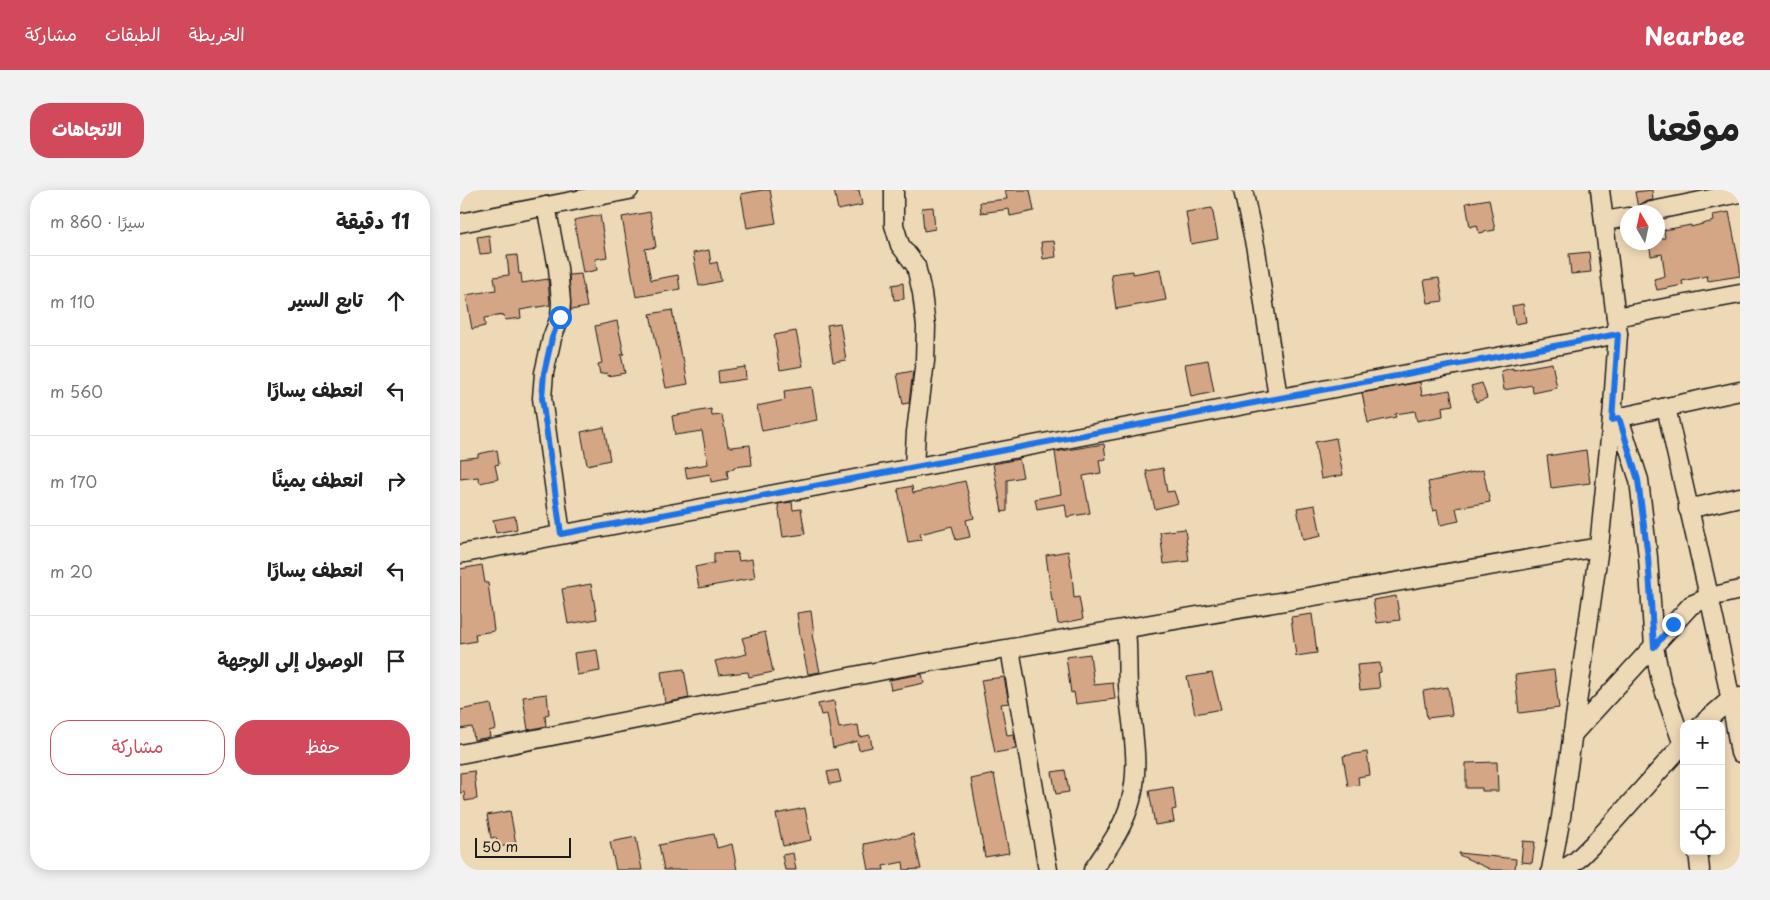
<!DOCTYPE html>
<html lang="ar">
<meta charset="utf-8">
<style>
:root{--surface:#fff;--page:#f2f2f2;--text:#222;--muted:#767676;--line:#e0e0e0;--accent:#d1495b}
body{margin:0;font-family:"Playpen Sans","Playpen Sans Arabic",sans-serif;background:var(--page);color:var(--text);direction:rtl}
.controls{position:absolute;right:15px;bottom:15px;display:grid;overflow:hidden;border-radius:10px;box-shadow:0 2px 12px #0003}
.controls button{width:45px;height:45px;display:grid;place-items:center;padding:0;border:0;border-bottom:1px solid var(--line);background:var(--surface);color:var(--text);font:25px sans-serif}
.compass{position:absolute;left:1160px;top:15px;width:45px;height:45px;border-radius:50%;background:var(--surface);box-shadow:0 2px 12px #0003;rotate:351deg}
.scale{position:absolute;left:15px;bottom:12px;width:96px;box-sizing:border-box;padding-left:5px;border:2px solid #1c1c1c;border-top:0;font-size:14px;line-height:18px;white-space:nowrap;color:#1c1c1c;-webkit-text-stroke:4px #eed9b7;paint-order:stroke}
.stop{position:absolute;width:15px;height:15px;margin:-11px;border:4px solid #1a73e8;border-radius:50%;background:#fff}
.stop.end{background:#1a73e8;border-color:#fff;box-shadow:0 1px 5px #0008}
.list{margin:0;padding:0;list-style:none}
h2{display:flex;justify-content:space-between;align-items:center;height:65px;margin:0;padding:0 20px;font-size:21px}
h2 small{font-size:16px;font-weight:400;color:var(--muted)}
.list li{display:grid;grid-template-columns:32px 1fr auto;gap:15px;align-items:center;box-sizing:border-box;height:90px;padding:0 20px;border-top:1px solid var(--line)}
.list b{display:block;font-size:19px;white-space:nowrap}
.list em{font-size:16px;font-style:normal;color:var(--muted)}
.actions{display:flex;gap:10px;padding:15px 20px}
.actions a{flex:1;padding:11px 0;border:1px solid var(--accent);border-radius:20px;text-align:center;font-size:18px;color:var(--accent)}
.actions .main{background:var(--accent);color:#fff}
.icon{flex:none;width:28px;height:28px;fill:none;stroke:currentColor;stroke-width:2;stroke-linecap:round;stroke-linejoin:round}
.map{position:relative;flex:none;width:1280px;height:680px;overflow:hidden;direction:ltr;border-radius:20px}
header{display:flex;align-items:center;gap:30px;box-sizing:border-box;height:70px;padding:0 25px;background:var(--accent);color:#fff}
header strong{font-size:24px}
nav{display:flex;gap:28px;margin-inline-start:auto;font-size:18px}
.intro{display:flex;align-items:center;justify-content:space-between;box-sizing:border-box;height:120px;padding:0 30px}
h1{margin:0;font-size:35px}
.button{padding:12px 22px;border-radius:20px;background:var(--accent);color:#fff;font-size:18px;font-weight:700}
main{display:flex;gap:30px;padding:0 30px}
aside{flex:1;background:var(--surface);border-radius:20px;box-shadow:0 2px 12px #0003}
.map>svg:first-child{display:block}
</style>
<header>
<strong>Nearbee</strong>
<nav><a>الخريطة</a><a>الطبقات</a><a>مشاركة</a></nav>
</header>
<div class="intro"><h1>موقعنا</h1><a class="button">الاتجاهات</a></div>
<main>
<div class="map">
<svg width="1280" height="680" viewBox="0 0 1280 680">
<rect width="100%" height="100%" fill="#eed9b7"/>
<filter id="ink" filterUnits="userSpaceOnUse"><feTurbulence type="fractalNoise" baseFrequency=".02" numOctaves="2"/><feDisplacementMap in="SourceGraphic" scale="10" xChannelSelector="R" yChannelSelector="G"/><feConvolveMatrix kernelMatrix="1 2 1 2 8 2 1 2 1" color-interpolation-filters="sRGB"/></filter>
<g filter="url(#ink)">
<!-- building -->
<g fill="#d4a686" stroke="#1c1c1c">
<path d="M303,0H310L316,33L287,38L281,4Z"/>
<path d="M374,0H399L402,15L378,20Z"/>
<path d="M545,0H570L574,21L550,26L549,19L521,23L520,12L547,9Z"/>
<path d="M1192,0L1193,10L1184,12L1178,18L1175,2Z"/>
<path d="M1029,9L1035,40L1019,43L1017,35L1010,37L1006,13Z"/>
<path d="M473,17L475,39L464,41L462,18Z"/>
<path d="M752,18L758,49L731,54L726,22Z"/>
<path d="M190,22L196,57L185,59L191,90L218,85L220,99L176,107L162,27Z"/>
<path d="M1269,22L1280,78V86L1248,91L1247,86L1222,91L1223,95L1197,100L1194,89L1205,86L1202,64L1191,66L1189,52H1198V49L1205,48L1204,40L1231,35V37L1254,31L1253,25Z"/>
<path d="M140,25L147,67L135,69L137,80L123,83L114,30Z"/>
<path d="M29,45L31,63L20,64L17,47Z"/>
<path d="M594,51L596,67L583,69L581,52Z"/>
<path d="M249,60L251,74L257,72L261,91L239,96L233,63Z"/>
<path d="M1129,62L1131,82L1111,84L1109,64Z"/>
<path d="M57,65L59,84L61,83L62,93L88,89L90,115L60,120L61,128L45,130L44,125L24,128L25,136L12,139L6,105L36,100L34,87L49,85L47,66Z"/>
<path d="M700,79L706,110L656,119L651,84L673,81V84Z"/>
<path d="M121,84L127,117L111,120L109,85Z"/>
<path d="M979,88L983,111L968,113L964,90Z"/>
<path d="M443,93L444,109L434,110L432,95Z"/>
<path d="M1063,114L1066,132L1055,134L1052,116Z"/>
<path d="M212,120L221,167H223L228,194L206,198L190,124Z"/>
<path d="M157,131L164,164L161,165L165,183L148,186L147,183L140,184L138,174L142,173L135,136Z"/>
<path d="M380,133L386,170L373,172L367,135Z"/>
<path d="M336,141L343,176L320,180L314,145Z"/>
<path d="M748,170L754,202L731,207L725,174Z"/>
<path d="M1092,173L1097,198L1073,203L1072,195L1044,200L1041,181L1053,178V180Z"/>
<path d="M285,177L286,189L259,193L258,181Z"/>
<path d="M453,181L449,213L443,214L437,184Z"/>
<path d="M960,192L962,205L990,200L993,215L982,217L983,226L957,231L955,221L935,224L936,227L908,233L902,203Z"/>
<path d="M1022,193L1027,208L1016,212L1011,196Z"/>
<path d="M352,197L357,230L302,241L297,216L325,210L324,201Z"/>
<path d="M251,219L252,226L262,225L268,256H270L271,257L290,255L292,275L274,277V279L267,280L268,289L251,292L250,284L227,288L225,278L248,274L242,241L215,245L212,226Z"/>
<path d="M144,237L150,270L127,275L121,242Z"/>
<path d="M876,248L883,285L861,289L855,252Z"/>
<path d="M644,254L646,269L639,270L641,283L623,286L630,323L607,327L605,314L577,319L575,309L601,304L595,262Z"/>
<path d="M37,260L39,274L35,275L38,289L20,293L18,287L0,289V269L18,267V264Z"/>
<path d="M1126,260L1130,293L1091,298L1087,266Z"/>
<path d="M559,269L563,287L547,290V321L542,322L533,274Z"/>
<path d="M703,278L707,302L714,301L718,313L695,319L686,281Z"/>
<path d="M1023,280L1030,312L996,318L999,331L980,335L977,320L973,321L968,292Z"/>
<path d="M505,291L514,328L506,330L510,347L496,350L492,336L460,344L461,350L448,352L438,299L452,296L453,303Z"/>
<path d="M332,312L333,320L341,319L345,344L323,347L318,314Z"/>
<path d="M855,315L861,346L843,350L837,318Z"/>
<path d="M55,326L57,339L36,343L33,330Z"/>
<path d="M725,339L729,371L704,374L700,342Z"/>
<path d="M608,361L612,383L614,408L619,407L623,429L598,434L594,411H592L586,365Z"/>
<path d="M277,362L279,371L292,369L295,388L239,398L235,377L254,373V363Z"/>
<path d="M22,375L25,393H28L34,441L15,444L16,451L0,454V379Z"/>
<path d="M131,394L137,429L108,434L102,399Z"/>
<path d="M936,406L940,430L917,433L913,410Z"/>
<path d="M351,421L354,444L352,445L360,482L348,484L340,446L337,423Z"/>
<path d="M852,424L857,463L836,466L831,427Z"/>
<path d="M305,442L313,482L289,487L288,482L259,485L255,471L287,464L282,448Z"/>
<path d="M137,460L140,481L117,485L114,463Z"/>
<path d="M630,464L634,495L653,493L655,509L616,514L614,502L611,503L606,467Z"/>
<path d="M920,473L921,482L918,483L920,498L900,500L897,475Z"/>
<path d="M224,479L229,508L205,513L201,482Z"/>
<path d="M1094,480L1099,518L1059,523L1055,485Z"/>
<path d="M752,483L761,519L735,524L727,487Z"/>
<path d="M462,484L464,493L431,500L429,490Z"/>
<path d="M544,487L549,513L541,514L547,545L554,544L556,559L535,563L521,490Z"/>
<path d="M988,497L992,525L967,528L963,501Z"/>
<path d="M87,504L89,524L85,525L86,536L68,540L63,507Z"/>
<path d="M374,511L379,538L398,535L400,547L410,545L412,557L399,560L397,551L373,558L367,524L361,525L358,514Z"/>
<path d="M31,514L36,539L29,541L30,547L14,550L12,537L0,539V520Z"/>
<path d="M907,562L910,585L898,587L899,595L888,596L883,566Z"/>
<path d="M1037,572L1038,601H1022V598H1006V573Z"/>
<path d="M378,580L381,592L370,594L367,582Z"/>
<path d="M605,580L609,602L596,604L592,582Z"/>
<path d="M14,581L17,609L5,611L4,602L0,603V583Z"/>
<path d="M534,584L549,663L525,667L511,589Z"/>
<path d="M713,597L716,619L712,620L714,632L695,635L689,601Z"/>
<path d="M345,618L351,650L323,656L316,624Z"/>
<path d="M50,621L56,654L38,657L36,647L31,648L27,625Z"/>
<path d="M254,644L257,658L272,654L277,680H204L199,655Z"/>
<path d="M453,644L461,679L444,680L443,672L423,676L424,680H409L404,654Z"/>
<path d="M176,647L182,680H156L150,652Z"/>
<path d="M1063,651L1075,652L1072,673L1061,672Z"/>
<path d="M333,663L336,680H325L322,665Z"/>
<path d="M999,663L1056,669L1055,680H1032L999,665Z"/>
</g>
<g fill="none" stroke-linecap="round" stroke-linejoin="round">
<!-- minor casing -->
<g stroke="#1c1c1c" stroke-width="21">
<g id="minor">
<path d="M434,0V35L440,55L456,76L462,103L466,136L465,171L456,242L454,277"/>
<path d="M783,0L796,60L818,208"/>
<path d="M86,16L98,78L101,112L100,127L92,148L84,183L82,208L101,344"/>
<path d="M1187,22L1280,3"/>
<path d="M1144,31L1168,27"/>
<path d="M0,33L169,0"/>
<path d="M1156,127L1280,104"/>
<path d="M1206,217C1231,332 1261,447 1280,563"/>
<path d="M1159,228L1179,290L1188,367L1194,457L1201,491L1224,558"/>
<path d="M1152,229L1280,201"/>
<path d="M1228,319L1280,307"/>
<path d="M0,364L1158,144"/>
<path d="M550,459L588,680"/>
<path d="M1242,534L1271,509L1280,507"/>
<path d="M1112,545L1231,415L1250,407L1280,400"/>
<path d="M0,564L430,479L1139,357"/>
<path d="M1238,661L1240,680"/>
<path d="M633,680C648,658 664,637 671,610C681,573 671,534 668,496C667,477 668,458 666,439"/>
<path d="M1091,680L1101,627L1139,357L1152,229L1158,144L1140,0"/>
<path d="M1102,680L1116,671L1138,649L1224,553"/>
</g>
</g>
<!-- minor -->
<use href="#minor" stroke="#eed9b7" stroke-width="18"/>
</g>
</g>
<g fill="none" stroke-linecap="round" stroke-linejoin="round" filter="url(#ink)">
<!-- route -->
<path stroke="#1a73e8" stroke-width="6" d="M100,127L92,148L84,183L82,208L101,344L1158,144L1152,230L1159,228L1178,290L1188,367L1194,457L1213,434"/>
</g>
</svg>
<div class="controls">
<button>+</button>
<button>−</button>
<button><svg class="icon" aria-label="locate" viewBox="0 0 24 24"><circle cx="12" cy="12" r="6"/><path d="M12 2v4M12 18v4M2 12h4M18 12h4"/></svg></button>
</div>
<svg class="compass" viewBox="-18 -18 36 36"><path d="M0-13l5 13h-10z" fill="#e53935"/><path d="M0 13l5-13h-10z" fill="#767676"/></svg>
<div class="scale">50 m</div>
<div class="stop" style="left:100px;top:127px"></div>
<div class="stop end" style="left:1213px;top:434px"></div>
</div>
<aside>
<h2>11 دقيقة<small>سيرًا · 860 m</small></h2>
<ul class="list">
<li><svg class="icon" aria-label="ahead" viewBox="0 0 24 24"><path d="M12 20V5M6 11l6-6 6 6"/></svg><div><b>تابع السير</b></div><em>110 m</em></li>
<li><svg class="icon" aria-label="left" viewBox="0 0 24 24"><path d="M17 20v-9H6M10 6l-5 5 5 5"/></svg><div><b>انعطف يسارًا</b></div><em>560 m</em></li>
<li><svg class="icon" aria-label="right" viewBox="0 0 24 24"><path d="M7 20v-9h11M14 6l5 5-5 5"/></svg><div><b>انعطف يمينًا</b></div><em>170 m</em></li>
<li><svg class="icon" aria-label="left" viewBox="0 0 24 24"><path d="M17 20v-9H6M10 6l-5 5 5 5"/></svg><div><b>انعطف يسارًا</b></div><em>20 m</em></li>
<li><svg class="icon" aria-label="arrive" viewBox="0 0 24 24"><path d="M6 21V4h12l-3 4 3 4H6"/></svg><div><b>الوصول إلى الوجهة</b></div></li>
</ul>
<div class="actions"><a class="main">حفظ</a><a>مشاركة</a></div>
</aside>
</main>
